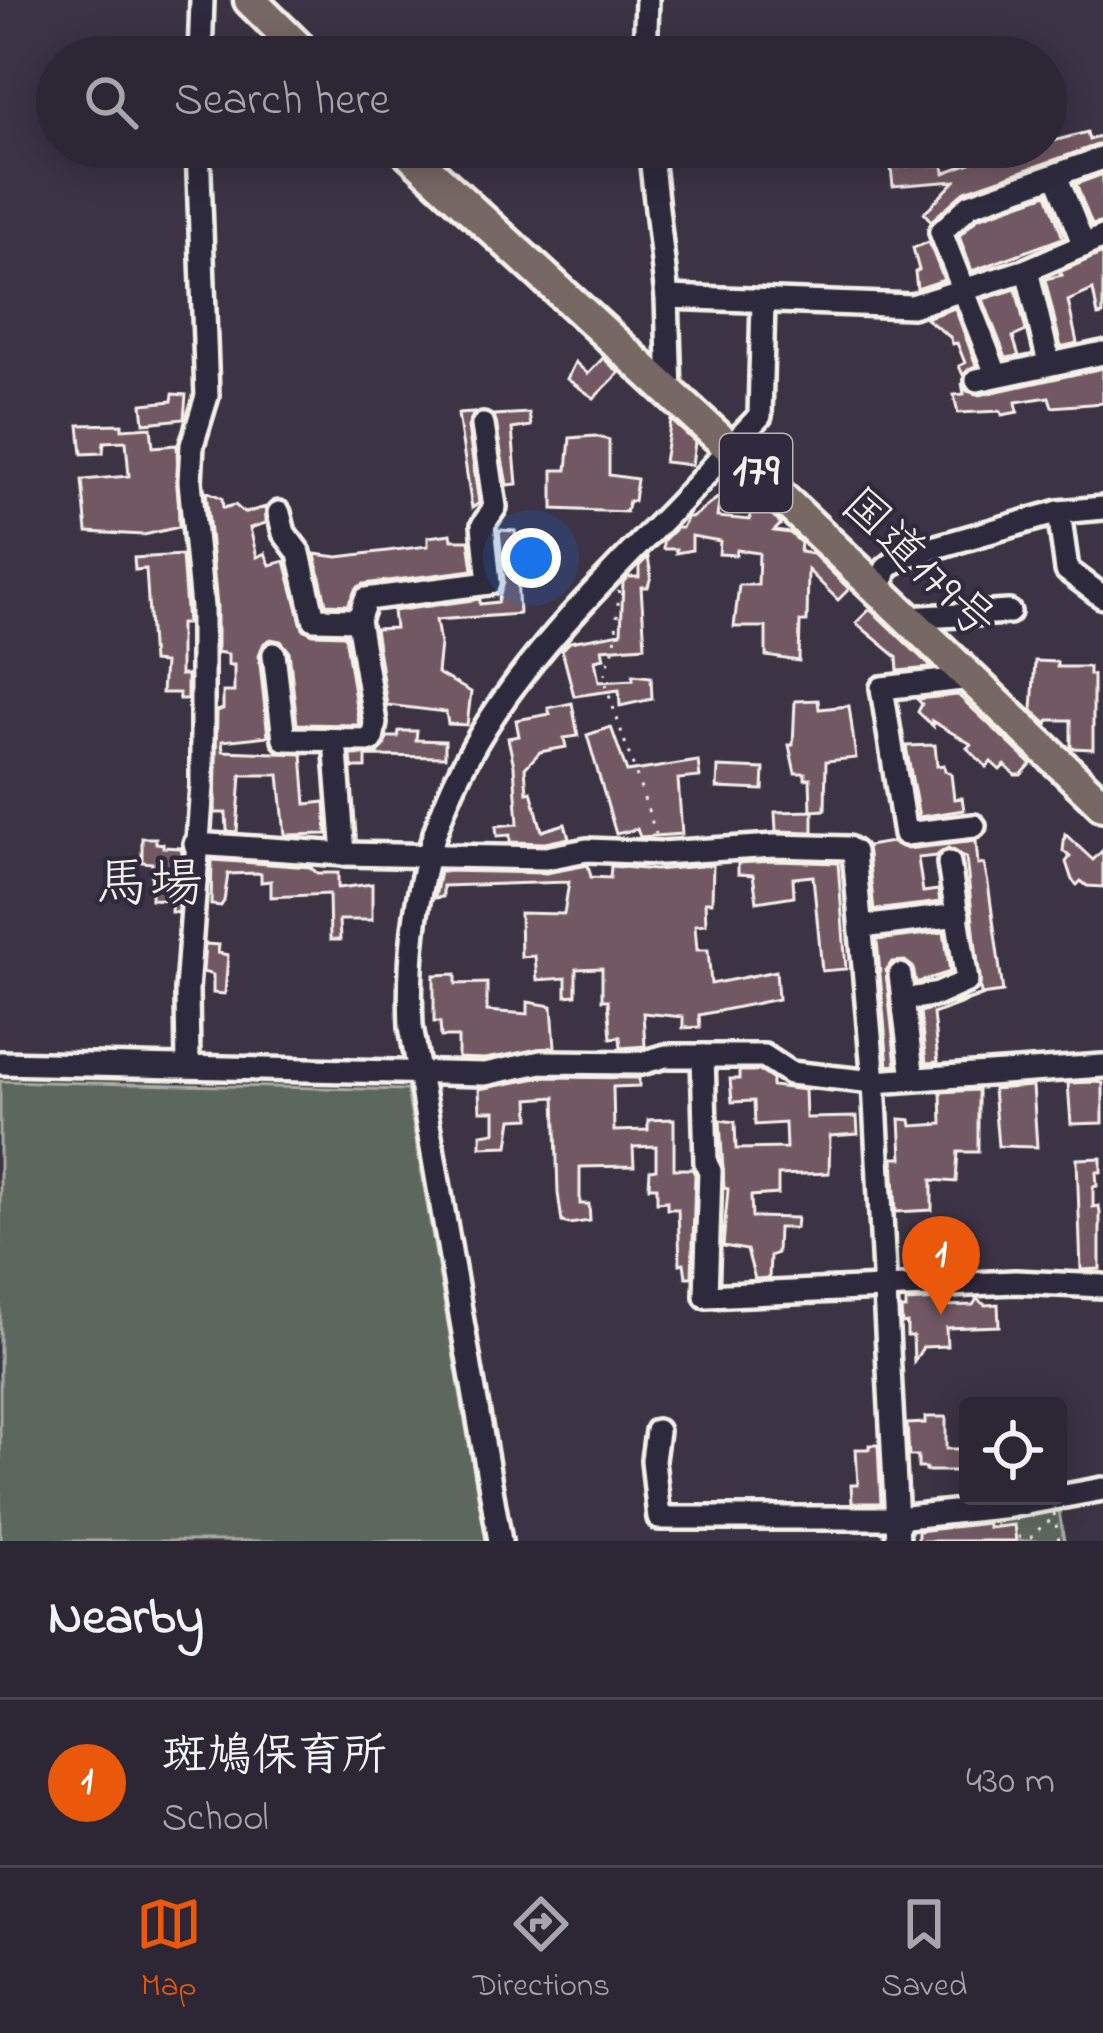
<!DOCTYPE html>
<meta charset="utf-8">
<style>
:root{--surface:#2d2634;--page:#393240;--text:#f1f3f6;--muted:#a7a5ac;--line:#48434f;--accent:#ea580c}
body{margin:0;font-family:"Indie Flower","Klee One",sans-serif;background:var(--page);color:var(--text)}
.controls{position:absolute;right:36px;bottom:36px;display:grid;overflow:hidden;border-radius:12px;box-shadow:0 6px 30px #0003}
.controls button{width:108px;height:108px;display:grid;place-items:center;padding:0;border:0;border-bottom:3px solid var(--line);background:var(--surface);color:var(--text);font:60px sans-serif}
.you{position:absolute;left:531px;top:558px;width:42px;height:42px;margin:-30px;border:9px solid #fff;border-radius:50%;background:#1a73e8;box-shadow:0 0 0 18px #1a73e833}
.badge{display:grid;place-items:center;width:78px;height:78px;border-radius:50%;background:var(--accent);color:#fff;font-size:39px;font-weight:700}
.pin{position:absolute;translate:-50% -99px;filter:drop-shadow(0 3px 6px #0008)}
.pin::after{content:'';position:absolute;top:63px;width:42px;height:36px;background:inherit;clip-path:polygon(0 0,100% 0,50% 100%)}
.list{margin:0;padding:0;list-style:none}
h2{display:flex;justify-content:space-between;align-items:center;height:156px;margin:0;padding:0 48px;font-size:51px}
h2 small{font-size:39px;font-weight:400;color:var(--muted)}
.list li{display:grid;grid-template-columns:78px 1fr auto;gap:36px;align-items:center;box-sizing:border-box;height:168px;padding:0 48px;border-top:3px solid var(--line)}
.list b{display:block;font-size:45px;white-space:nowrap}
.list p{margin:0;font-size:39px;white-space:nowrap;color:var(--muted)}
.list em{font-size:39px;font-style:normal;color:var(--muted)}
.icon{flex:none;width:66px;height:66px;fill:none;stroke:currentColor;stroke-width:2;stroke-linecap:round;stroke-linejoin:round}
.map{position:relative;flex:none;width:1103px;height:1541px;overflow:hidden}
.search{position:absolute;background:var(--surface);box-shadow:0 6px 30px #0003;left:36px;right:36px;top:36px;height:132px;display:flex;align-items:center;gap:30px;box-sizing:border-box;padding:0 42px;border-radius:66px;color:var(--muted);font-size:45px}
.sheet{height:324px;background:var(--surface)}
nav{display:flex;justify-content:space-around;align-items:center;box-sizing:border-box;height:168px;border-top:3px solid var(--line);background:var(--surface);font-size:33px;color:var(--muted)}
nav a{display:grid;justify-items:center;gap:6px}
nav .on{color:var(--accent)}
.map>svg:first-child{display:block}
</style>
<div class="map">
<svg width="1103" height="1541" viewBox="0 0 1103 1541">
<rect width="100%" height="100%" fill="#3c3345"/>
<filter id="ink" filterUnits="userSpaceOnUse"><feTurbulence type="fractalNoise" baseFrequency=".00833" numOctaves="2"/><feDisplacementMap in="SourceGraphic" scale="24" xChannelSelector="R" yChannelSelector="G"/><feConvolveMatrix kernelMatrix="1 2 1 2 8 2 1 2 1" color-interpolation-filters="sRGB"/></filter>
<g filter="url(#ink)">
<!-- green -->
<g fill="#5b685d" stroke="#a8aca2" stroke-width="3">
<path d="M0,1081L407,1090L486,1541H0Z"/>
<path d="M1058,1505L1064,1541H997L995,1513Z"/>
</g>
<!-- building -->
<g fill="#715964" stroke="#f4f1e8" stroke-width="3">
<path d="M1087,132L1089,140L1103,135V143L965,191L931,221L924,213L955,181L893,186L891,168L907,166L905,147H929L931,165H943L944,173L973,162L971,157L1001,147H1046V143Z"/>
<path d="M1103,174V222L1092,225L1076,184Z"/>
<path d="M1047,194L1063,238L972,271L959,236L978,218Z"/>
<path d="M929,242L944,280L917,289L915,272L919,270L913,248Z"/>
<path d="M1103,253V315L1098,316L1093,290L1068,301L1077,343L1061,347L1045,279L1062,275L1060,272Z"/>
<path d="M1016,289L1026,331L1013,337L1019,356L1006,358L983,299Z"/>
<path d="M955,308L976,365L963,375L959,366L965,363L957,343L953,344L950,337L925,318Z"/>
<path d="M603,358L619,373L594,398L567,379L575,362L588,374Z"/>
<path d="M1103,368V403L1052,407L1049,397L1016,402L1018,412L1002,415L1001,411L958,413L954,395L964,394L962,383L967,391L980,395Z"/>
<path d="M173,394L186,395L184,419L144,423L142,404L172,401Z"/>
<path d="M474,413L468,427L479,503L472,508L458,414Z"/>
<path d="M529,413L531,426L512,429L517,484L507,485L494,415Z"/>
<path d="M671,420L695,442L692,465L664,462Z"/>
<path d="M122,424V429L151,427L153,447L177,445L179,527L144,535L87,532L82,480L129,476L126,441L104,442L103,453L82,454L79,425Z"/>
<path d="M595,436L609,440V475L637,479L634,501H629L626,512L553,509V470H567L570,438Z"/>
<path d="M206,491L222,498L223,508L235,505L244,513L266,507V523L250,528L257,557L265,553L270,565L285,561L303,629L313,634L345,635L359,725L297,724L289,651L281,641L271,639L264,643L259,655L268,736L222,741L223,751L302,754L306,804L325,802L327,834L285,835L279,775H241L237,832L227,831L226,813H215L217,711L223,709V692H234V665H228V654L217,652V606Z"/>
<path d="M720,496L717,517L750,520L754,498L781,524L774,531L790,533L801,543L800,552L813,554L849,589L838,600L808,570L807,622H800L799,661L766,656V627H734L739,585H758L759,553L737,550L736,555L719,554L720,541L692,536V550L676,553V549H663V541L676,528H682L687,517H693Z"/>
<path d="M499,530L515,531L519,614L436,620L440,644L437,673L471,692L467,725L448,724L446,712L387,705L375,629L395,628L393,611L480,599V604L498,602L504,581Z"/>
<path d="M451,534L452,540H469L473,570L364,584L356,588L348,605L326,604L315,554L338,557L428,546V537Z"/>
<path d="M182,555L187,624H180V675H187V699H179V693H162L164,663L152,662L146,569L135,570L134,558Z"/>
<path d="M648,557L651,576L648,587H641L645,646L602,649L604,658L595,660L599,682L633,680V675L651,677L652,699L620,706L619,690L574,696L562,650L570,642L621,633L623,582L628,577H639V566Z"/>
<path d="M870,609L930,666V668L898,671L897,657L856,623Z"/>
<path d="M1035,661L1057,662V667H1089V675H1093V749L1071,748V720H1049L1047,724L1032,710Z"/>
<path d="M958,695L1031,764L1021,775H1015L1005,765L1000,770L991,762L987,767L967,748L971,744L932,721L933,726L918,712L922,704L917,699Z"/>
<path d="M818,700L819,709L849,706L856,758L826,761L825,810L811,811L810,778L805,779V773H795L789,745H793L795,701Z"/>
<path d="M572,703L578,736L564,738L566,747L540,752L525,768L527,792L531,791L542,831L565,824L569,838L545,843L510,842V835L497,836L496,826L518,824L514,766L508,738L519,736L516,720L550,714L548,708Z"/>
<path d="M611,727L627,772L698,761L700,777L678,779L682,834L640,837L637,829L616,834L587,735Z"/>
<path d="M399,731H417L416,740L445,741V757L366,756V768H352L351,755L378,754L388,737H398Z"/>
<path d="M935,745L937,766L944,765L945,771L951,774L954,799L962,798L964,810L919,817L906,746Z"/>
<path d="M718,767L764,769L763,790L717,788Z"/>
<path d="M813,811V832L776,831L775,812Z"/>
<path d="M1065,834L1093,860L1103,850V887L1087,886L1081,881L1077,885L1072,880L1066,862L1070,857L1063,851Z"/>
<path d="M142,838H156V843L163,844V847L180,848L182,852L178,913L171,912L172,900L151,899L152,863L142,862Z"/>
<path d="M976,841L978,865L984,864L988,883L1003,992L981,995L966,858L948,848L936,856L918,858L923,892L938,890L940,902L874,910L867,846L892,842L907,849Z"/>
<path d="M212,860L310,867L317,873H338V888L372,884V920H339L340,940H330L329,894L271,897V881L261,882V874L257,873L228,874L224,901L221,906L211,905Z"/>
<path d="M775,861L838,863L846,969L822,971L813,876L793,878L794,896L757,902L753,875L738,874V863Z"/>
<path d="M588,865L591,877L610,878L611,866L655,870L713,865L712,902H705L706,924L695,925L697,950H708L711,984L776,971L778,999L699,1015L700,1027L683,1028V1017L643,1013L645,1046L621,1048L620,1037L611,1038L608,1000H602V968L576,969V995L566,996V978L537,980L535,956L521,957L520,913L564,914L569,882L443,886V897L435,898L440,871L546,873Z"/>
<path d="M944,932L950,972L916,983L913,967L905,961L892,962L886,970L896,1065L888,1066L877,940Z"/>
<path d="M205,944L219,945L218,953L228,955L225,994L213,993V975L203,972Z"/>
<path d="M456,974V984L487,983V1011L528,1014V1002L552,1006L555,1047L484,1059L458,1058V1037H441L440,1022H434V975Z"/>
<path d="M984,995L933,1014L938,1062L926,1063L920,1012Z"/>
<path d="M739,1071H760L772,1079V1086L805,1090L806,1118L857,1117L858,1134L830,1136L829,1173L778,1175V1194L751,1196L752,1217L797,1218L796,1228H778L777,1253L770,1256L769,1278L755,1279L747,1250L723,1246L728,1189L724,1188L720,1120L735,1122L736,1149L786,1148L785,1123L755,1125L754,1101L732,1102L730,1079H739Z"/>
<path d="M543,1077L639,1078V1086L613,1087L614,1131L648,1130V1120L674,1119V1169H692L695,1174L692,1277H686L684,1263L680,1264L678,1209H667V1201L657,1202V1187H649L650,1170L656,1169V1146L633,1147L634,1166L580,1167V1204H589L590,1221L569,1224L562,1222L558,1193L555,1097L529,1099L530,1118L512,1119L508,1146L481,1147V1134L495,1132V1111H480L479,1089Z"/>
<path d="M1096,1082L1103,1083V1123L1071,1124L1068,1083Z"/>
<path d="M1033,1086L1037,1147L998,1146L993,1089Z"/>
<path d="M978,1090V1152H958L956,1182L932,1180V1210L896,1212L893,1158H902L900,1119L911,1120L912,1126L942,1124L941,1092Z"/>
<path d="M1101,1158V1172H1096L1097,1186L1093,1187V1207L1099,1206L1100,1213V1269L1081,1270L1077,1159Z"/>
<path d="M977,1299L985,1305L998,1304L999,1326L946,1328L947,1346L923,1347L914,1362L913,1336H907V1323L902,1324L901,1309H906V1302L941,1300L945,1306L973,1305Z"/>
<path d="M925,1417H946V1449H960V1471H926V1468H918V1456H909L907,1424L925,1423Z"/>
<path d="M869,1445H878L881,1503H852L851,1485H858L856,1449H869Z"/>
<path d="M988,1523V1528L1014,1525L1016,1541H918V1531Z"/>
</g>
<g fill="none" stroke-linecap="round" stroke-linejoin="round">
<!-- minor casing -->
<g stroke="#f4f1e8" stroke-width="30">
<g id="minor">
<path d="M200,57L202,0"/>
<path d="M645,57L647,0"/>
<path d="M650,147L667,297L670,393"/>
<path d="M1056,175L1084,246"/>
<path d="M1027,270L1049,363"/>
<path d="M667,297L912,306L1027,270L1103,237"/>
<path d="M996,374L941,232L970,205L1103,158"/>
<path d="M977,380L1103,353"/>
<path d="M1059,512L1067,570L1103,597"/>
<path d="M279,513L284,533L299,553L314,619L358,620"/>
<path d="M880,592L886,569L901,557L1059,512L1103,508"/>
<path d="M907,618L1009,612"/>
<path d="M274,654L284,739L372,740L375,723L358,620L366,599L489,583L483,525L495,507L483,425"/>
<path d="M971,678L882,688L905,834L974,826"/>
<path d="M335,740L344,854"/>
<path d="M195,844L344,854L546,858L587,850L661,853L775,846L848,848L854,852L874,1082L898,1541"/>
<path d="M862,927L958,915"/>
<path d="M900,975L913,1079"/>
<path d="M903,1000L938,994L967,981L949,863"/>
<path d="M703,1056L706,1163L710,1171L706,1296L1015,1282L1103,1286"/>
<path d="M0,1063L485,1074L541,1062L641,1063L666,1056H764L790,1073L874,1082L1103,1066"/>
<path d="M188,1067L187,990L202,786V607L190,481L192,445L207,396L198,147"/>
<path d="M657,1431L653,1460L659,1518H897L1010,1506L1103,1489"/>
<path d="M500,1541L411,1026C401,790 510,674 667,516C699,484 728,448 760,416L763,302"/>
</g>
</g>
<!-- highway casing -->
<g stroke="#f4f1e8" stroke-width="39">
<g id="highway">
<path d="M250,0L308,57"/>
<path d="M403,147L729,447L1103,805"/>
</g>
</g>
<!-- path -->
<g stroke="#f4f1e8" stroke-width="3" stroke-dasharray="3 9" stroke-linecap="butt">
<path d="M619,590L615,645L605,672L607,689L656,834"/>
<path d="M1054,1513L1059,1541"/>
<path d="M1018,1537H1033L1044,1523L1055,1520"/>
</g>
<!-- minor -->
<use href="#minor" stroke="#2f2a3d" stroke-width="21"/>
<!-- highway -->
<use href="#highway" stroke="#776864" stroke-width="30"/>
</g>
</g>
<g text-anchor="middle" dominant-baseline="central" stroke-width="9" stroke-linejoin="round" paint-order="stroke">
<!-- shield labels -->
<rect fill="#2f2a3d" stroke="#b9b5b5" stroke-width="3" x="720" y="434" width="72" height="78" rx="9"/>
<g font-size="45" font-weight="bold" fill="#f4f1e8">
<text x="756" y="473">179</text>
</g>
<!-- street labels -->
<g font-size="48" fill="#f4f1e8" stroke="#2f2a3d">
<text transform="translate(917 565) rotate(44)">国道179号</text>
</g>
<!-- quarter labels -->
<g font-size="54" fill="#f4f1e8" stroke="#2f2a3d">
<text x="149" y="887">馬場</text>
</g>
</g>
</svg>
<div class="controls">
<button><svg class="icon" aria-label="locate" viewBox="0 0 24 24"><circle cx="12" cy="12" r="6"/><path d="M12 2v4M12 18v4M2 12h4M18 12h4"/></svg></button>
</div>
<div class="you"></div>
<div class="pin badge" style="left:941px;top:1315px">1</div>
<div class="search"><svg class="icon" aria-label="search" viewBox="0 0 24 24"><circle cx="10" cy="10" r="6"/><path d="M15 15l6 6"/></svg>Search here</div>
</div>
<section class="sheet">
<h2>Nearby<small></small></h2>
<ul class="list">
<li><span class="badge">1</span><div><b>斑鳩保育所</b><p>School</p></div><em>430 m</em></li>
</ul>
</section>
<nav>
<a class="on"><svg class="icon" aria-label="map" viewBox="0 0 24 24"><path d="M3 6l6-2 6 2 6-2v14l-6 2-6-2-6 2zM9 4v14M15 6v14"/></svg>Map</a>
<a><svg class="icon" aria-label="directions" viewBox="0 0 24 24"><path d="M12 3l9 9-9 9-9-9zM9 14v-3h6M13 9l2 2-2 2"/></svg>Directions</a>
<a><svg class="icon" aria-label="saved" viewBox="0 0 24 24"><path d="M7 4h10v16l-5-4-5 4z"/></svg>Saved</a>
</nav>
